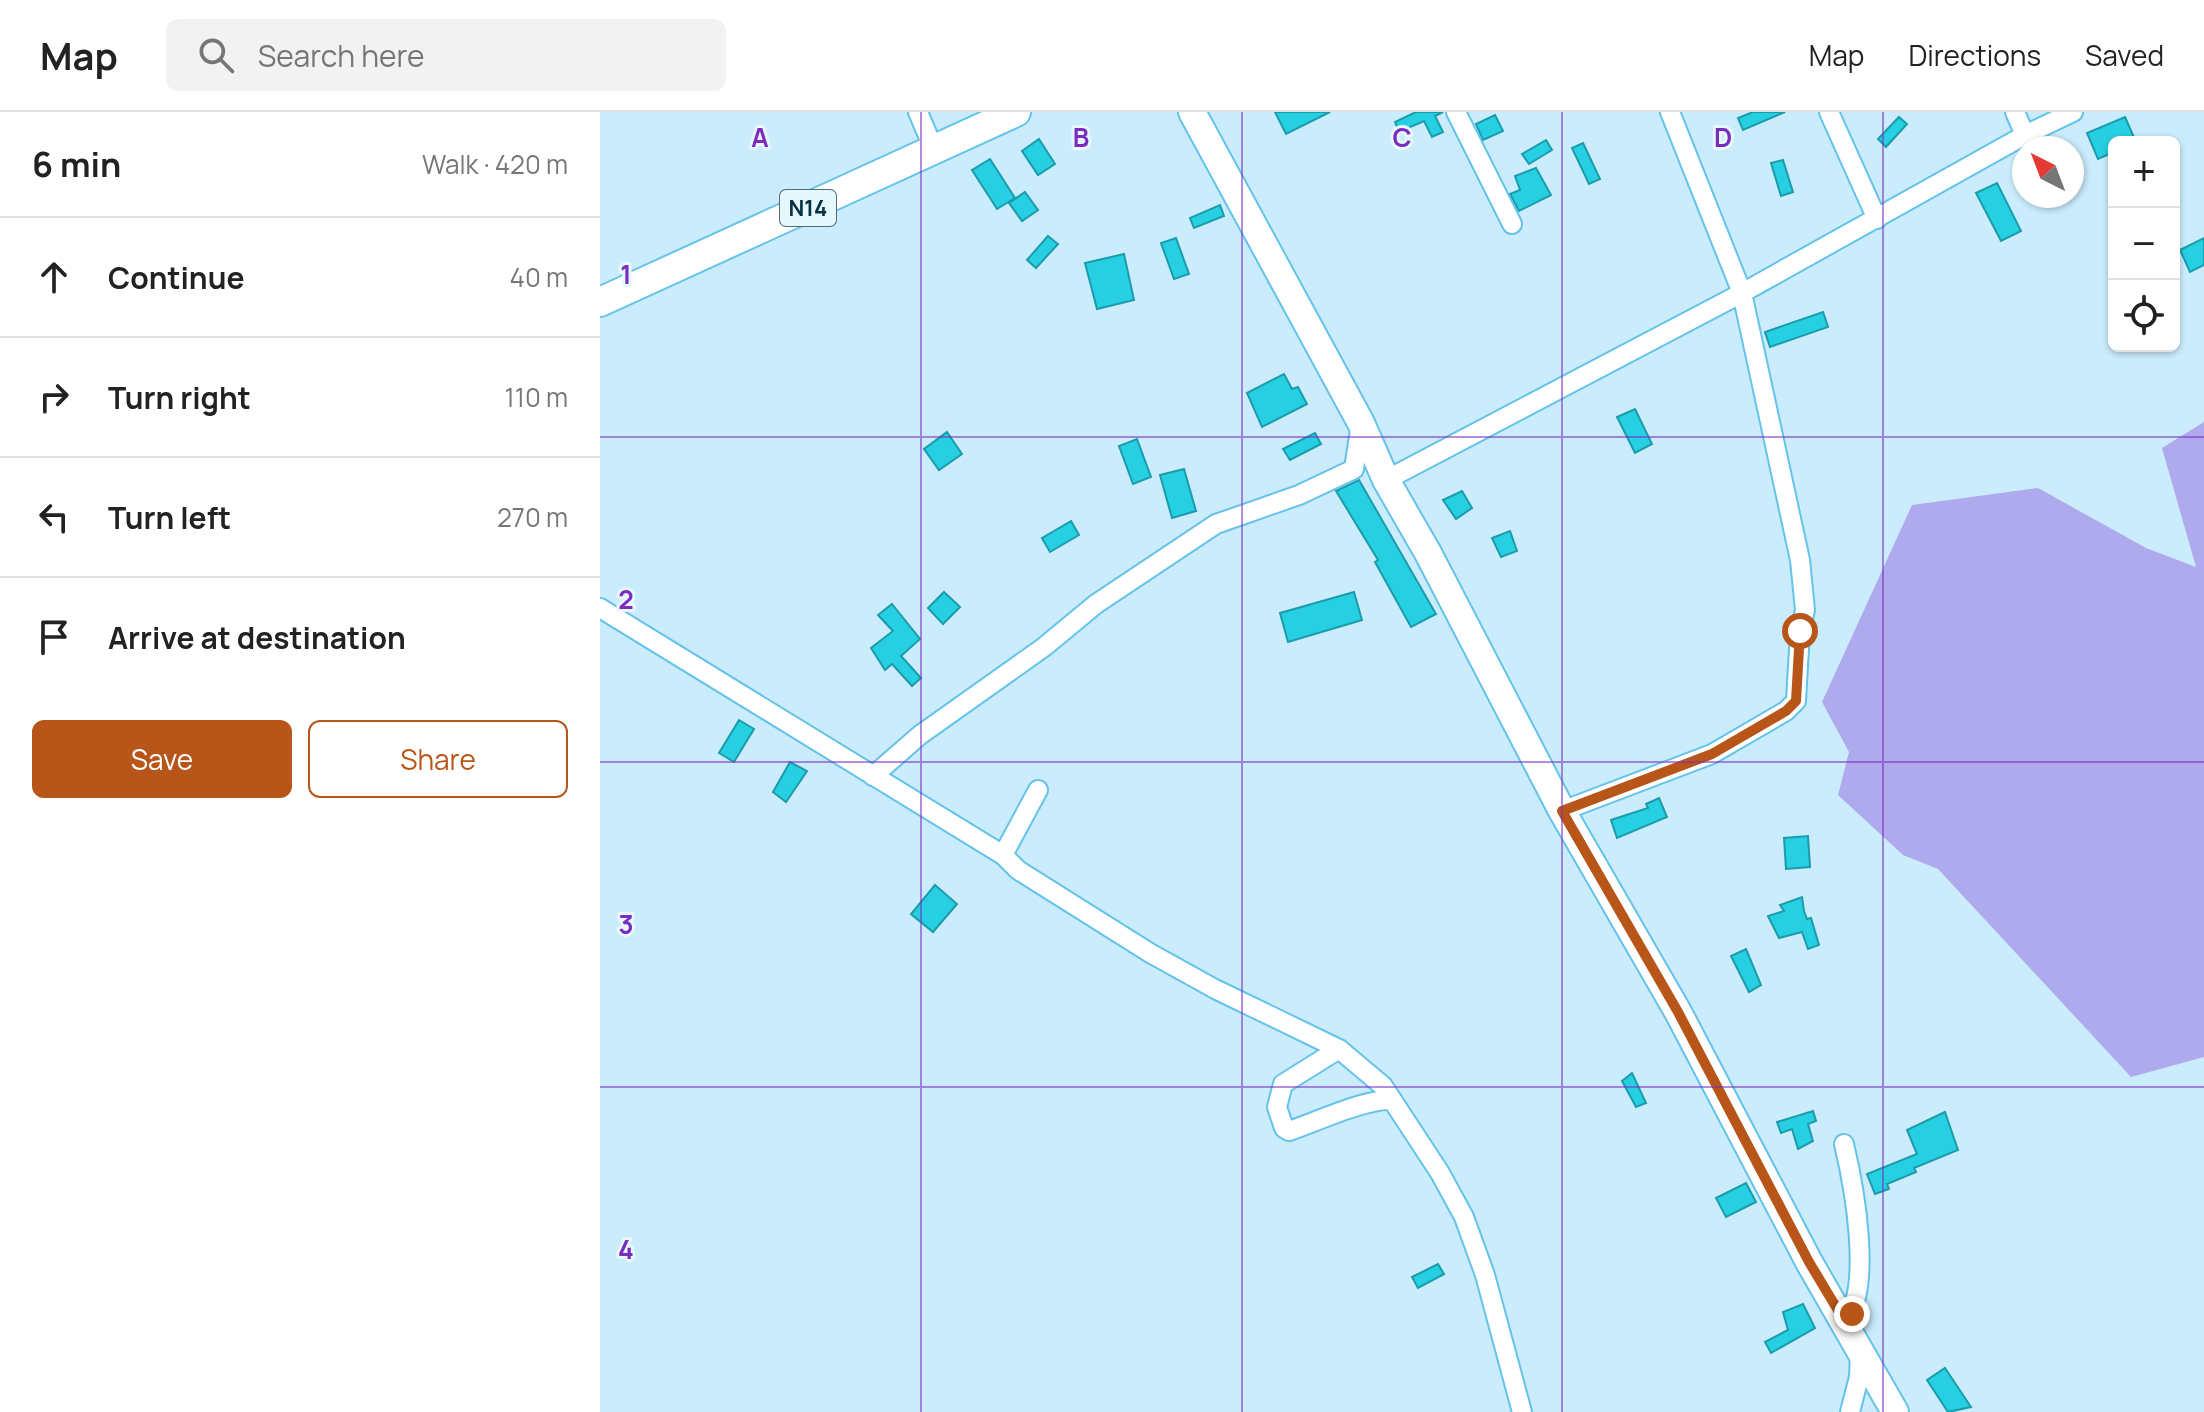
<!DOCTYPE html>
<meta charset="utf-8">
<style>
:root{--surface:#fff;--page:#f2f2f2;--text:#222;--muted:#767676;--line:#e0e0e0;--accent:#b85619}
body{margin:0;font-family:Manrope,sans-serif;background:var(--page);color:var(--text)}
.controls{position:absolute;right:24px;top:24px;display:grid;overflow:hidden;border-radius:12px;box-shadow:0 2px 6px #0004}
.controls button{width:72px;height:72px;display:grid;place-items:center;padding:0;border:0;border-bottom:2px solid var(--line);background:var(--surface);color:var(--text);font:40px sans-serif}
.compass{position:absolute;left:1412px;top:24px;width:72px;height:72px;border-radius:50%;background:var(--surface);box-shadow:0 2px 6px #0004;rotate:318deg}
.stop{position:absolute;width:24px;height:24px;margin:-18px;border:6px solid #b85619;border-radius:50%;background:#fff}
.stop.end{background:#b85619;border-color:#fff;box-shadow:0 2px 8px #0008}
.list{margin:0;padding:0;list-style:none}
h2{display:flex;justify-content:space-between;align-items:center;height:104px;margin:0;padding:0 32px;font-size:34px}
h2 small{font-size:26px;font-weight:400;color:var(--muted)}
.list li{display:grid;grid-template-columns:52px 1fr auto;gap:24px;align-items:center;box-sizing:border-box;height:120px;padding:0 32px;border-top:2px solid var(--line)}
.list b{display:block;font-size:30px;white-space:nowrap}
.list em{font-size:26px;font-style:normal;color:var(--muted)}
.actions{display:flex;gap:16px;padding:24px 32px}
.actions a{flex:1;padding:18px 0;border:2px solid var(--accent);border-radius:12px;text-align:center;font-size:28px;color:var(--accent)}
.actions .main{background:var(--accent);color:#fff}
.icon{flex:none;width:44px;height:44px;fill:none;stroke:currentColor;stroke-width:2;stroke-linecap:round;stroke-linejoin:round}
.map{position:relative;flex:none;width:1604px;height:1300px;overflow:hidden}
header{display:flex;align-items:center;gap:48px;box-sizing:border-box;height:112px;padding:0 40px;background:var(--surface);border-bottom:2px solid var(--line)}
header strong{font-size:38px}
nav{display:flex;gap:44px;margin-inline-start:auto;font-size:28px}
.search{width:560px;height:72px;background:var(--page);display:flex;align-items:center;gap:20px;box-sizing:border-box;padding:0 28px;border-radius:12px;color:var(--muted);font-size:30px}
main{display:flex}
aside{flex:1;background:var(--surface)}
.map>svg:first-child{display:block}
</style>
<header>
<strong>Map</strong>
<div class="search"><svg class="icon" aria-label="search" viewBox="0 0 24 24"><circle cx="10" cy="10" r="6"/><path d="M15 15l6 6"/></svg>Search here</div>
<nav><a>Map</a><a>Directions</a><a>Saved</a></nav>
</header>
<main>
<aside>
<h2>6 min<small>Walk · 420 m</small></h2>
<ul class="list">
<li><svg class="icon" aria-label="ahead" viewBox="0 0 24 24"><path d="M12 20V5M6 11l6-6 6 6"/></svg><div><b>Continue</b></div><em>40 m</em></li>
<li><svg class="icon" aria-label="right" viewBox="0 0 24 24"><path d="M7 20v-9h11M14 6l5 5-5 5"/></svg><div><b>Turn right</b></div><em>110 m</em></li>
<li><svg class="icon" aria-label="left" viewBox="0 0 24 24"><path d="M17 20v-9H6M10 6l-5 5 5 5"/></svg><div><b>Turn left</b></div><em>270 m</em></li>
<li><svg class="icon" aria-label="arrive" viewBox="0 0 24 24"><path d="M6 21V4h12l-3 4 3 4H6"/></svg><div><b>Arrive at destination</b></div></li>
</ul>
<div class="actions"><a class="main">Save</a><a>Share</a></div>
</aside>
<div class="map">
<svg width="1604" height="1300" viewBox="0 0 1604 1300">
<rect width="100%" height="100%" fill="#caecfc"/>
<!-- forest -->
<path fill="#afaaed" d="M1604,310V945L1531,965L1338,757L1303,743L1238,683L1249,640L1222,590L1312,393L1438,376L1546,436L1596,455L1562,336Z"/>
<!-- building -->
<g fill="#27cfe2" stroke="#1b9cab" stroke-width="2">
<path d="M675,0H730L686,22Z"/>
<path d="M816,0H843L835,4L843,20L832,25L824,9L799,20L795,10Z"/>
<path d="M1153,0H1185L1143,18L1138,6Z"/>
<path d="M895,3L903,19L883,28L876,12Z"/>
<path d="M1299,5L1307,12L1286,35L1278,27Z"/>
<path d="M1525,5L1536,30H1514V40L1498,47L1487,21Z"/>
<path d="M439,27L455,52L438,63L422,39Z"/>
<path d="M946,28L952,38L929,52L922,42Z"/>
<path d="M983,31L1000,67L989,72L972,36Z"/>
<path d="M390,47L415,86L397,97L372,58Z"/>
<path d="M1183,48L1193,80L1181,84L1171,51Z"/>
<path d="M936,56L951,83L919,99L910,82L920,78L915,64Z"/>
<path d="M1397,71L1421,119L1401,129L1376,81Z"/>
<path d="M425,80L438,98L422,109L409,91Z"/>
<path d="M620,93L624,104L594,116L590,106Z"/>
<path d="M448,124L458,132L436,156L427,148Z"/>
<path d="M576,126L589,162L574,167L561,131Z"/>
<path d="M1604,126V153L1590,160L1580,138Z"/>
<path d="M524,142L534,188L497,197L485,151Z"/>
<path d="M1223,200L1228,215L1170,235L1165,220Z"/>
<path d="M684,262L692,277L698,275L707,292L662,315L647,281Z"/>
<path d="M1035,297L1052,332L1035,341L1017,305Z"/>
<path d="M347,320L362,342L339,358L324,337Z"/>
<path d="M715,321L721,332L690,348L683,337Z"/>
<path d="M537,327L551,365L533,372L519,334Z"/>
<path d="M584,357L596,399L572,406L560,363Z"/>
<path d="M759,368L836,502L811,515L775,450L778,448L736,379Z"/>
<path d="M862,379L872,396L856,407L843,388Z"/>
<path d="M471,409L479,423L450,440L442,426Z"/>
<path d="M910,419L917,439L901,445L892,426Z"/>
<path d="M344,480L360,495L343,512L328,496Z"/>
<path d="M754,480L762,508L688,530L680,501Z"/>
<path d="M292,492L320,527L301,544L321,566L312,574L292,552L285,558L271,536L293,519L278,503Z"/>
<path d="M139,608L154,617L134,650L119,641Z"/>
<path d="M190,650L207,659L186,690L173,680Z"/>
<path d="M1059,686L1067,705L1017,726L1011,708L1048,696L1046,692Z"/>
<path d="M1208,724L1210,755L1186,757L1184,726Z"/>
<path d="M335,773L357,792L333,820L311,802Z"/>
<path d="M1202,785L1204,799L1207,807L1211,806L1219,833L1208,837L1202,820L1179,826L1168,804L1184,799L1180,793Z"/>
<path d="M1146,837L1161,873L1149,880L1131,844Z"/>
<path d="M1032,961L1046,991L1036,995L1022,969Z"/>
<path d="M1213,999L1216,1009L1208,1012L1213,1029L1198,1037L1192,1017L1181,1021L1177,1010Z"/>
<path d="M1345,1000L1358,1038L1314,1056L1316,1060L1287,1072L1289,1077L1275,1082L1267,1062L1317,1042L1307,1018Z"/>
<path d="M1146,1071L1156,1090L1126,1105L1116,1086Z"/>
<path d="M838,1152L844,1162L818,1176L812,1165Z"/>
<path d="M1203,1192L1215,1216L1171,1241L1165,1230L1188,1218L1183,1200Z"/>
<path d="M1345,1256L1371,1295L1348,1300L1327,1268Z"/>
</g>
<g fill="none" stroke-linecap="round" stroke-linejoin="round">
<!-- street casing -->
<g stroke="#65c3e9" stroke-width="22">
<g id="street">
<path d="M318,0L334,38"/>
<path d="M856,0L912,112"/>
<path d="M1229,0L1277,107"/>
<path d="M1415,0L1425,23"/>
<path d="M786,368L1142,181L1425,23L1473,0"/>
<path d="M0,496L403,743L418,758L550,841L615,877L739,937L783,974L840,1061L864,1105L885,1163L922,1300"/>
<path d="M273,664L320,623L444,535L496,492L616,412L699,383L754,357L761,311"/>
<path d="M962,699L1112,642L1186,599L1196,589L1200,519L1205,498L1200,448L1142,181L1070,0"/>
<path d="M403,743L438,678"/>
<path d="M739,937L683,972L677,995L684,1016L689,1019C716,1010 767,986 792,988"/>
<path d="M1244,1032C1254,1074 1273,1176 1245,1210"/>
<path d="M1250,1300L1259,1265L1260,1240"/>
</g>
</g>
<!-- secondary casing -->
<g stroke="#65c3e9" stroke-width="30">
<path id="secondary" d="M592,0L761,311L786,368L828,441L962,699L1078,900L1209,1150L1295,1300"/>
</g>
<!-- primary casing -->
<g stroke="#65c3e9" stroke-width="32">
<path id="primary" d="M0,190L416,0"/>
</g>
<!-- street -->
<use href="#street" stroke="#fff" stroke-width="18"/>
<!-- secondary -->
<use href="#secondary" stroke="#fff" stroke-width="26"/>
<!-- primary -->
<use href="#primary" stroke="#fff" stroke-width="28"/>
</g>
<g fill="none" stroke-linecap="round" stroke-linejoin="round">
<!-- route -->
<path stroke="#b85619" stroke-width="10" d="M1200,519L1196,589L1186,599L1112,642L962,699L1078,900L1209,1150L1245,1210L1252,1202"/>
</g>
<!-- grid -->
<path fill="none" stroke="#7b2cbf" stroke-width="2" stroke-opacity="0.55" d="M321,0V1300M642,0V1300M962,0V1300M1283,0V1300M0,325H1604M0,650H1604M0,975H1604"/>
<g text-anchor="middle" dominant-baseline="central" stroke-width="6" stroke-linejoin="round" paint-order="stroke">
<!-- shield labels -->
<rect fill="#e6f7fe" stroke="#4a6d7a" stroke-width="2" x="180" y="78" width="56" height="36" rx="6"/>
<g font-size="22" font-weight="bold" fill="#073241">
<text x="208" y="96">N14</text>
</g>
</g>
<g font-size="26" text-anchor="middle" font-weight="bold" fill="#7b2cbf" stroke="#e6f7fe" stroke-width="6" stroke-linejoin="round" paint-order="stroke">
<text x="160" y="35">A</text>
<text x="481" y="35">B</text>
<text x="802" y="35">C</text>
<text x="1123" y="35">D</text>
<text x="26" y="172">1</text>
<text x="26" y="497">2</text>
<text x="26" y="822">3</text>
<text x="26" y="1147">4</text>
</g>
</svg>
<div class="controls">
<button>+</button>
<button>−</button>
<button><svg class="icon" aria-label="locate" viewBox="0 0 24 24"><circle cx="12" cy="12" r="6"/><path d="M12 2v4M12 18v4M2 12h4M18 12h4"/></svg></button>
</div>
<svg class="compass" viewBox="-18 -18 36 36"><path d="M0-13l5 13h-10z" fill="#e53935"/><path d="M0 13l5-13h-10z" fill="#767676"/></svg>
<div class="stop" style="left:1200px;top:519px"></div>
<div class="stop end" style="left:1252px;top:1202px"></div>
</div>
</main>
